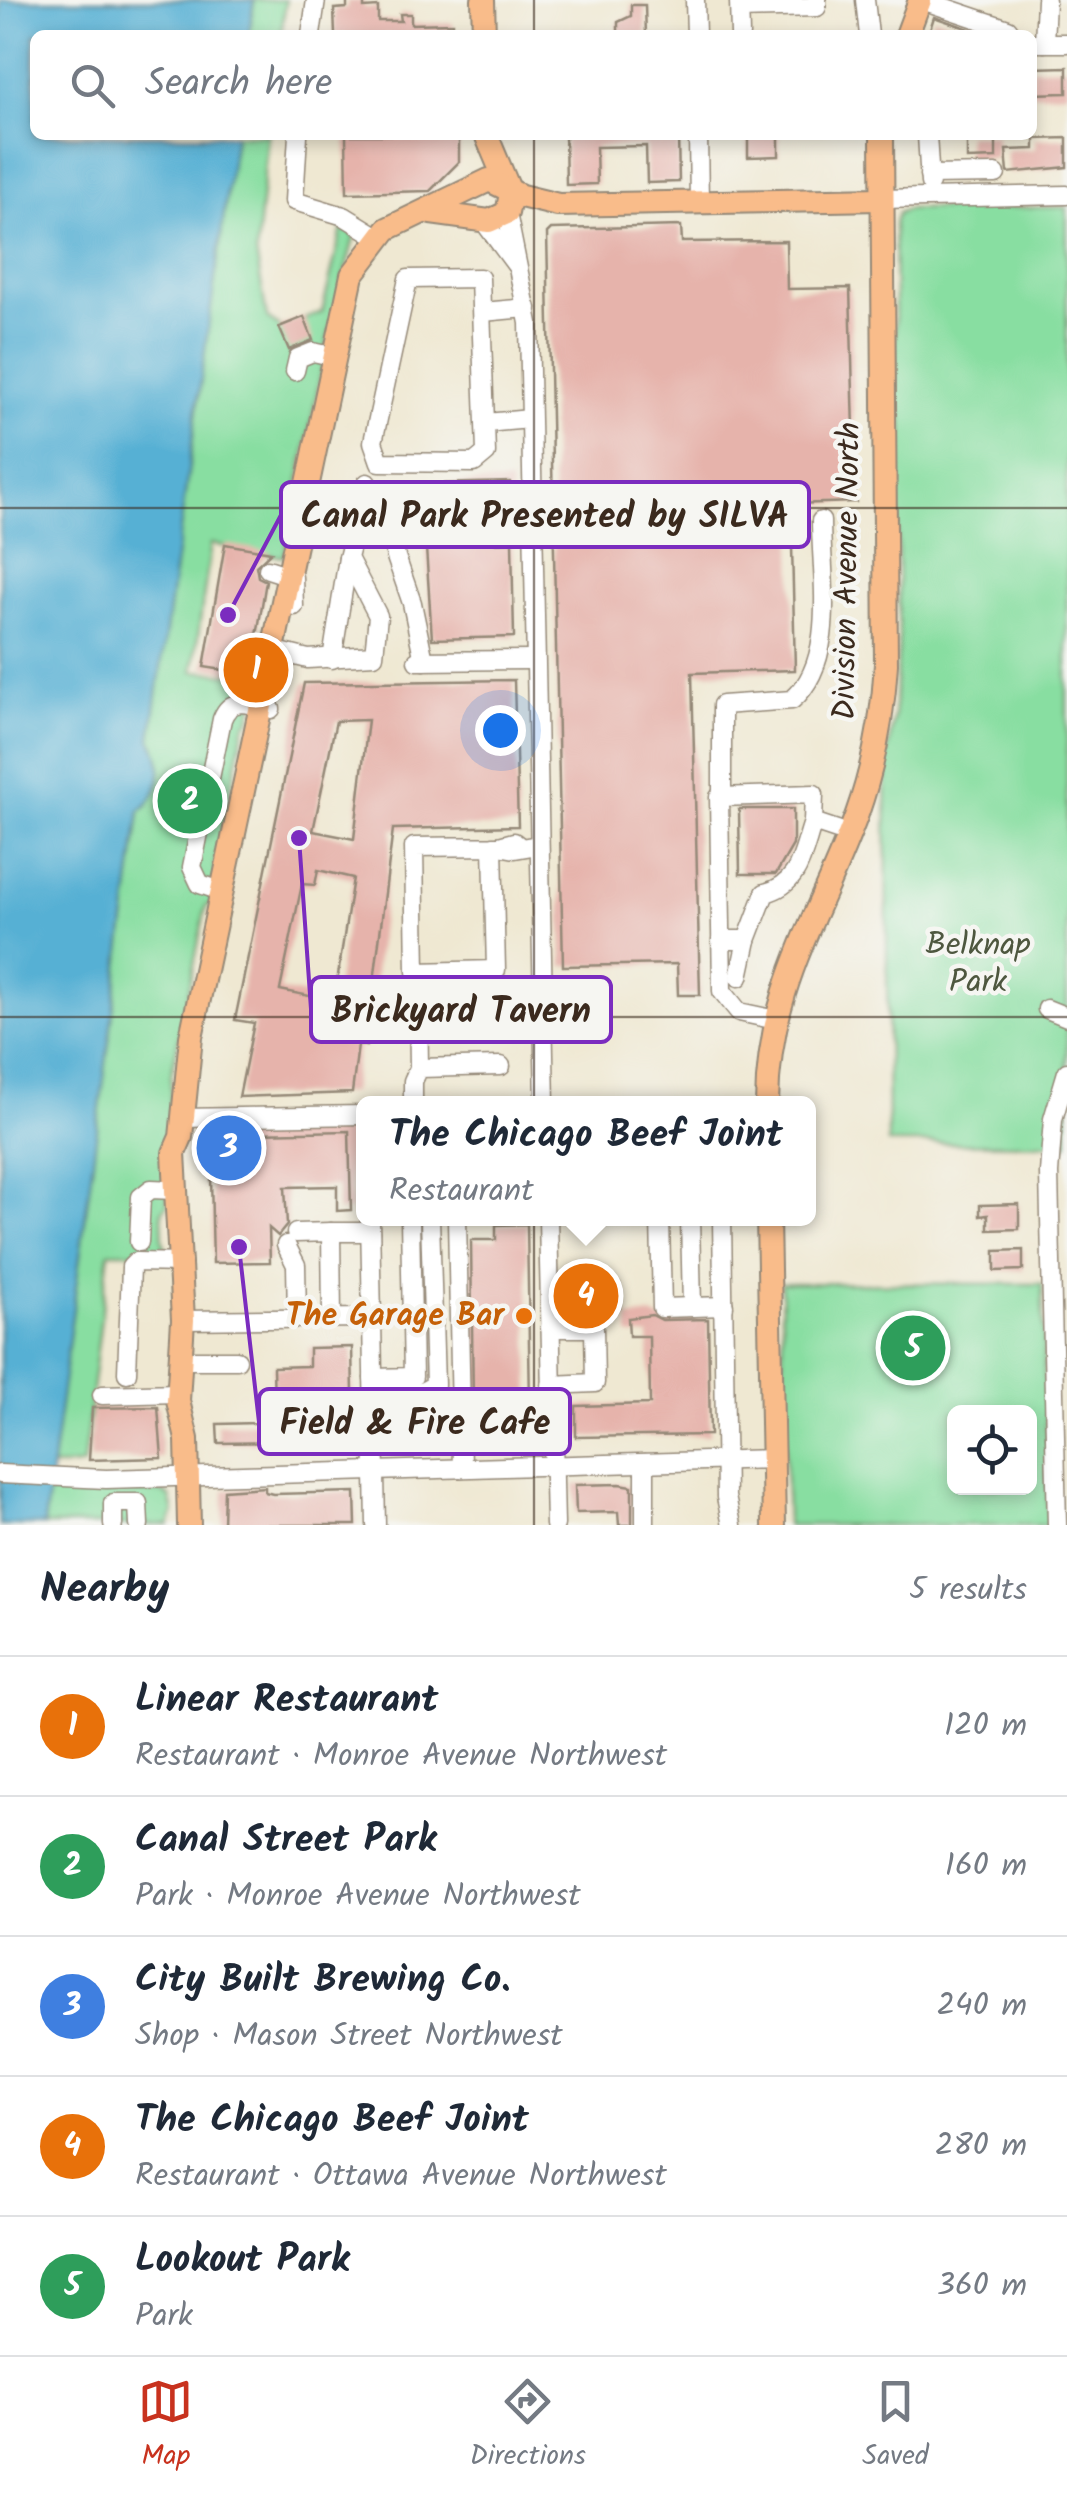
<!DOCTYPE html>
<meta charset="utf-8">
<style>
:root{--surface:#fff;--page:#f6f6f7;--text:#1f2937;--muted:#747a83;--line:#e0e1e3;--accent:#c8321e}
body{margin:0;font-family:Kalam,sans-serif;background:var(--page);color:var(--text)}
.controls{position:absolute;right:30px;bottom:30px;display:grid;overflow:hidden;border-radius:15px;box-shadow:0 5px 15px #0003}
.controls button{width:90px;height:90px;display:grid;place-items:center;padding:0;border:0;border-bottom:2px solid var(--line);background:var(--surface);color:var(--text);font:50px sans-serif}
.you{position:absolute;left:500px;top:730px;width:35px;height:35px;margin:-25px;border:8px solid #fff;border-radius:50%;background:#1a73e8;box-shadow:0 0 0 15px #1a73e833}
.badge{display:grid;place-items:center;width:65px;height:65px;border-radius:50%;background:var(--accent);color:#fff;font-size:32px;font-weight:700}
.pin{position:absolute;translate:-50% -50%;border:5px solid #fff;box-shadow:0 2px 10px #0006}
.popup{position:absolute;left:356px;top:1096px;width:460px;height:130px;box-sizing:border-box;display:grid;place-content:center;border-radius:15px;background:var(--surface);filter:drop-shadow(0 2px 8px #0005);font-size:32px;white-space:nowrap;color:var(--muted)}
.popup b{font-size:38px;color:var(--text)}
.popup::after{content:'';position:absolute;left:50%;top:100%;margin-left:-20px;border:20px solid transparent;border-top-color:var(--surface)}
.list{margin:0;padding:0;list-style:none}
h2{display:flex;justify-content:space-between;align-items:center;height:130px;margin:0;padding:0 40px;font-size:42px}
h2 small{font-size:32px;font-weight:400;color:var(--muted)}
.list li{display:grid;grid-template-columns:65px 1fr auto;gap:30px;align-items:center;box-sizing:border-box;height:140px;padding:0 40px;border-top:2px solid var(--line)}
.list b{display:block;font-size:38px;white-space:nowrap}
.list p{margin:0;font-size:32px;white-space:nowrap;color:var(--muted)}
.list em{font-size:32px;font-style:normal;color:var(--muted)}
.icon{flex:none;width:55px;height:55px;fill:none;stroke:currentColor;stroke-width:2;stroke-linecap:round;stroke-linejoin:round}
.map{position:relative;flex:none;width:1067px;height:1525px;overflow:hidden}
.search{position:absolute;background:var(--surface);box-shadow:0 5px 15px #0003;left:30px;right:30px;top:30px;height:110px;display:flex;align-items:center;gap:25px;box-sizing:border-box;padding:0 35px;border-radius:15px;color:var(--muted);font-size:38px}
.sheet{height:830px;background:var(--surface)}
nav{display:flex;justify-content:space-around;align-items:center;box-sizing:border-box;height:140px;border-top:2px solid var(--line);background:var(--surface);font-size:28px;color:var(--muted)}
nav a{display:grid;justify-items:center;gap:5px}
nav .on{color:var(--accent)}
.map>svg:first-child{display:block}
</style>
<div class="map">
<svg width="1067" height="1525" viewBox="0 0 1067 1525">
<rect width="100%" height="100%" fill="#f6f6f2"/>
<filter id="ink" filterUnits="userSpaceOnUse"><feTurbulence type="fractalNoise" baseFrequency=".01" numOctaves="2"/><feDisplacementMap in="SourceGraphic" scale="20" xChannelSelector="R" yChannelSelector="G"/><feConvolveMatrix kernelMatrix="1 2 1 2 8 2 1 2 1" color-interpolation-filters="sRGB"/></filter>
<filter id="wash" filterUnits="userSpaceOnUse"><feTurbulence type="fractalNoise" baseFrequency=".0048" numOctaves="4" result="noise"/><feDisplacementMap in="SourceGraphic" scale="40" xChannelSelector="R" yChannelSelector="G"/><feGaussianBlur stdDeviation="2.25" result="paint"/><feColorMatrix in="noise" values="0 0 0 0 0 0 0 0 0 0 0 0 0 0 0 0 0 1.4 0 .05"/><feComposite in="paint" operator="in"/></filter>
<g filter="url(#wash)">
<rect width="100%" height="100%" fill="#efe8d2"/>
<!-- green -->
<g fill="#88dea1" stroke="#628460" stroke-width="2.5" fill-rule="evenodd">
<path d="M254,0H286L281,35H249Z"/>
<path d="M235,135H268L256,253L267,318L282,328L322,312L342,229L355,234L328,338L284,557L211,544L193,671L259,676L250,720L245,724L214,867L218,870L211,904L206,906L171,1076L167,1206L162,1211L163,1242L168,1252H109L83,1465L49,1467L140,811L148,805L156,747L150,739Z"/>
<path d="M1067,207V1144L888,1143L886,760L894,716L899,638L894,223L898,213L907,209Z"/>
<path d="M781,1283L1042,1284L1048,1525H787ZM954,1412H1030V1488H954Z"/>
<path d="M47,1490L161,1492L170,1496L174,1512L169,1525H44Z"/>
</g>
<!-- water -->
<path fill="#57b0d4" stroke="#496d79" stroke-width="2.5" d="M0,0H254L249,35H35V135H235L151,739C166,764 163,793 140,811L44,1525H0Z"/>
<g id="blocks">
<!-- building -->
<g fill="#e6b3ab" fill-rule="evenodd">
<path d="M347,1H364V8L378,7V21H401L400,14H411V24L453,23V35H335L334,9L347,8Z"/>
<path d="M631,5H645L646,35H618V22L631,16Z"/>
<path d="M934,17L987,35H928Z"/>
<path d="M1067,67V93L1032,94V68Z"/>
<path d="M346,135H459V162L430,191L347,193Z"/>
<path d="M565,135H678L679,182L647,183L646,146L596,147L597,184L566,185Z"/>
<path d="M748,135H779V156L748,157Z"/>
<path d="M967,135H996V158L967,159Z"/>
<path d="M1067,138V167L1008,173L1006,150L1035,149V139Z"/>
<path d="M681,226L682,242L786,241L787,289L850,288L856,502L791,504L795,670L692,673L700,995H678L677,964L563,966L547,233L551,229Z"/>
<path d="M304,317L313,340L289,350L279,327Z"/>
<path d="M510,482L511,499H492L494,543L512,542L514,637L432,639L426,548H405L393,542L392,485Z"/>
<path d="M225,544L271,552L256,566L258,577L266,581L252,666L238,663L236,672L204,667Z"/>
<path d="M514,680L518,826L393,829L366,1046L358,1045L352,1093L239,1097L254,1023L235,1020L304,683ZM368,720L354,839L313,831L336,721ZM318,870L353,878L334,1001L280,990L302,884L315,885Z"/>
<path d="M739,809H793V845L776,874H740Z"/>
<path d="M349,1131L351,1210L337,1211V1186L285,1187L287,1225L278,1236L269,1228L270,1262L213,1263L210,1134Z"/>
<path d="M1019,1204V1229L988,1230V1215L980,1216V1205Z"/>
<path d="M527,1224L530,1405L473,1407L471,1240H496V1225Z"/>
<path d="M1023,1250V1270L995,1271V1251Z"/>
<path d="M620,1284V1308L570,1309L569,1286Z"/>
<path d="M652,1315L662,1320L708,1319L710,1435L576,1437V1406L650,1404L649,1336H629L628,1318Z"/>
<path d="M352,1347L354,1441L218,1443L217,1424L257,1423L256,1405H274L273,1367L309,1366V1348Z"/>
<path d="M158,1407L162,1458L89,1460L92,1408Z"/>
<path d="M448,1413L449,1443H398V1414Z"/>
<path d="M620,1484L632,1486V1525H619L618,1512L576,1513L575,1485Z"/>
<path d="M265,1487V1492L273,1494L355,1492L356,1525H223L224,1490Z"/>
</g>
</g>
</g>
<g filter="url(#ink)">
<use href="#blocks" fill-opacity="0" stroke="#958978" stroke-width="2.5"/>
<g fill="none" stroke-linecap="round" stroke-linejoin="round">
<!-- minor casing -->
<g stroke="#958978" stroke-width="21">
<g id="minor">
<path d="M695,0L696,35"/>
<path d="M865,0L869,35"/>
<path d="M922,0L1008,29L1012,35"/>
<path d="M739,1L740,35"/>
<path d="M740,9L817,7V0"/>
<path d="M311,35L316,0"/>
<path d="M1032,43H1067"/>
<path d="M1044,43L1046,0"/>
<path d="M298,135L294,201L344,216L378,237"/>
<path d="M698,135L699,203"/>
<path d="M927,135L930,183"/>
<path d="M929,175L996,174"/>
<path d="M881,199L1067,195"/>
<path d="M507,213L529,323L545,1104"/>
<path d="M482,219L516,265"/>
<path d="M480,278L486,453L474,463L380,462L373,442L408,279Z"/>
<path d="M483,312L527,308"/>
<path d="M295,371L298,358L313,352L332,356"/>
<path d="M486,423L530,419"/>
<path d="M309,530L351,539"/>
<path d="M395,554L412,603L424,661"/>
<path d="M268,569L293,577L294,606"/>
<path d="M284,653L308,659L374,655L378,616L348,558L367,483"/>
<path d="M332,659L348,558"/>
<path d="M417,661L533,660"/>
<path d="M722,797V705L792,700C838,661 821,575 821,521"/>
<path d="M493,846L496,970L416,972L414,847L493,846H499"/>
<path d="M519,846L514,842L499,846L515,849L538,845"/>
<path d="M221,891L200,884L192,867L222,719C231,695 251,704 271,709"/>
<path d="M721,940H747L765,893C801,884 802,853 813,822"/>
<path d="M739,977L747,940"/>
<path d="M418,991L419,1068"/>
<path d="M1047,1009L1067,1017"/>
<path d="M776,1020L739,1012L722,991L719,797L814,794L813,822L849,834"/>
<path d="M413,1104V1081L419,1068L501,1066"/>
<path d="M182,1118L364,1115"/>
<path d="M370,1218L376,1525"/>
<path d="M457,1218L462,1468"/>
<path d="M548,1218L555,1525"/>
<path d="M660,1218L662,1308L724,1306"/>
<path d="M690,1218L692,1307"/>
<path d="M722,1218L726,1497L732,1525"/>
<path d="M296,1233L331,1232"/>
<path d="M139,1242L141,1197L151,1189L174,1190"/>
<path d="M286,1245L296,1265L297,1318"/>
<path d="M332,1318L331,1232H370"/>
<path d="M183,1320L371,1318"/>
<path d="M550,1328H594L595,1383L551,1385"/>
<path d="M184,1360H237"/>
<path d="M127,1373L131,1267L136,1262L182,1263"/>
<path d="M373,1378L413,1377L410,1218"/>
<path d="M373,1392L420,1393L435,1385L430,1218"/>
<path d="M102,1395L178,1393"/>
<path d="M645,1463V1525"/>
<path d="M0,1474L106,1479L773,1459"/>
<path d="M113,1525V1503H138L139,1525"/>
<path d="M1057,1525L1049,1173L1053,1119L1067,1072"/>
</g>
</g>
<!-- major casing -->
<g stroke="#958978" stroke-width="26">
<g id="major">
<path d="M483,0L484,35"/>
<path d="M907,35L920,0"/>
<path d="M431,213L489,221L507,213L511,194L487,137"/>
<path d="M767,1104C768,986 819,918 857,814C874,766 883,716 886,664L882,135"/>
<path d="M768,1218L774,1525"/>
<path d="M189,1525L187,1439L178,1401L183,1320L174,1153L181,1137L191,1037L352,275L387,229L489,180L521,196L558,205L881,199"/>
</g>
</g>
<!-- minor -->
<use href="#minor" stroke="#fff" stroke-width="18"/>
<!-- major -->
<use href="#major" stroke="#f9bc8a" stroke-width="22"/>
</g>
</g>
<!-- grid -->
<path fill="none" stroke="#3b2a1e" stroke-width="2.5" stroke-opacity="0.55" d="M534,0V35M534,135V1525M0,508H1067M0,1017H1067"/>
<!-- markers -->
<circle fill="#e8710a" stroke="#f6f6f2" stroke-width="4" cx="524" cy="1316" r="10"/>
<g text-anchor="middle" dominant-baseline="central" stroke-width="9" stroke-linejoin="round" paint-order="stroke">
<!-- street labels -->
<g font-size="32" fill="#3b2a1e" stroke="#f6f6f2">
<text transform="translate(848 571) rotate(-89)">Division Avenue North</text>
</g>
<!-- park labels -->
<g font-size="32" fill="#4e573f" stroke="#f6f6f2">
<text x="978" y="945">Belknap<tspan x="978" dy="37">Park</tspan></text>
</g>
<!-- food labels -->
<g font-size="32" font-weight="bold" fill="#c56008" stroke="#f6f6f2" text-anchor="end">
<text x="504" y="1316">The Garage Bar</text>
</g>
</g>
<!-- callouts -->
<path fill="none" stroke="#7b2cbf" stroke-width="4" d="M228 615L281 515M299 838L311 1009M239 1247L259 1422"/>
<g fill="#7b2cbf" stroke="#f6f6f2" stroke-width="4">
<circle cx="228" cy="615" r="10"/>
<circle cx="299" cy="838" r="10"/>
<circle cx="239" cy="1247" r="10"/>
</g>
<g fill="#f6f6f2" stroke="#7b2cbf" stroke-width="4">
<rect x="281" y="482" width="528" height="65" rx="10"/>
<rect x="311" y="977" width="300" height="65" rx="10"/>
<rect x="259" y="1389" width="311" height="65" rx="10"/>
</g>
<g font-size="35" text-anchor="middle" font-weight="bold" fill="#3b2a1e">
<text x="545" y="527">Canal Park Presented by SILVA</text>
<text x="461" y="1022">Brickyard Tavern</text>
<text x="415" y="1434">Field &amp; Fire Cafe</text>
</g>
</svg>
<div class="controls">
<button><svg class="icon" aria-label="locate" viewBox="0 0 24 24"><circle cx="12" cy="12" r="6"/><path d="M12 2v4M12 18v4M2 12h4M18 12h4"/></svg></button>
</div>
<div class="you"></div>
<div class="pin badge" style="left:256px;top:670px;background:#e8710a">1</div>
<div class="pin badge" style="left:190px;top:801px;background:#2e9e5b">2</div>
<div class="pin badge" style="left:229px;top:1148px;background:#3f7fe0">3</div>
<div class="pin badge" style="left:586px;top:1296px;background:#e8710a">4</div>
<div class="popup"><b>The Chicago Beef Joint</b>Restaurant</div>
<div class="pin badge" style="left:913px;top:1348px;background:#2e9e5b">5</div>
<div class="search"><svg class="icon" aria-label="search" viewBox="0 0 24 24"><circle cx="10" cy="10" r="6"/><path d="M15 15l6 6"/></svg>Search here</div>
</div>
<section class="sheet">
<h2>Nearby<small>5 results</small></h2>
<ul class="list">
<li><span class="badge" style="background:#e8710a">1</span><div><b>Linear Restaurant</b><p>Restaurant · Monroe Avenue Northwest</p></div><em>120 m</em></li>
<li><span class="badge" style="background:#2e9e5b">2</span><div><b>Canal Street Park</b><p>Park · Monroe Avenue Northwest</p></div><em>160 m</em></li>
<li><span class="badge" style="background:#3f7fe0">3</span><div><b>City Built Brewing Co.</b><p>Shop · Mason Street Northwest</p></div><em>240 m</em></li>
<li><span class="badge" style="background:#e8710a">4</span><div><b>The Chicago Beef Joint</b><p>Restaurant · Ottawa Avenue Northwest</p></div><em>280 m</em></li>
<li><span class="badge" style="background:#2e9e5b">5</span><div><b>Lookout Park</b><p>Park</p></div><em>360 m</em></li>
</ul>
</section>
<nav>
<a class="on"><svg class="icon" aria-label="map" viewBox="0 0 24 24"><path d="M3 6l6-2 6 2 6-2v14l-6 2-6-2-6 2zM9 4v14M15 6v14"/></svg>Map</a>
<a><svg class="icon" aria-label="directions" viewBox="0 0 24 24"><path d="M12 3l9 9-9 9-9-9zM9 14v-3h6M13 9l2 2-2 2"/></svg>Directions</a>
<a><svg class="icon" aria-label="saved" viewBox="0 0 24 24"><path d="M7 4h10v16l-5-4-5 4z"/></svg>Saved</a>
</nav>
